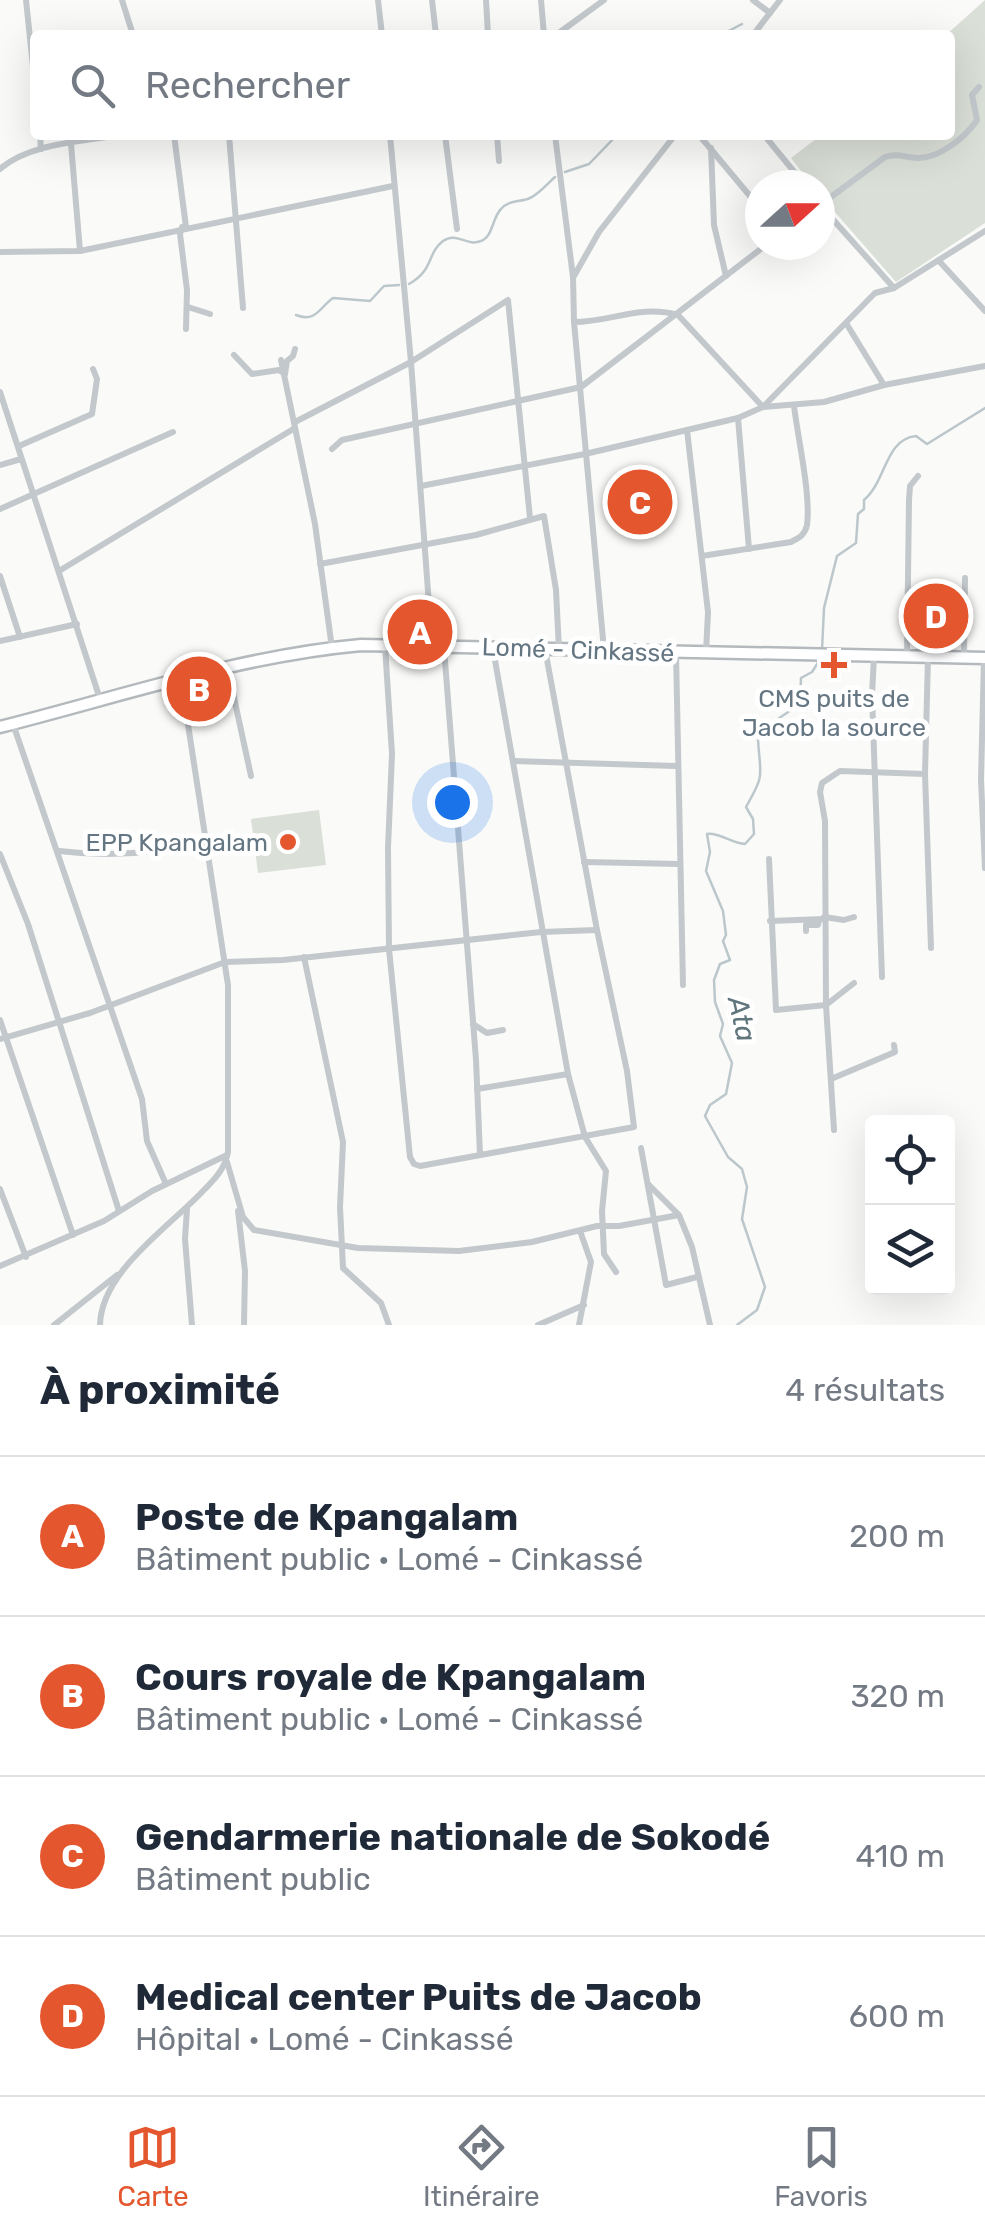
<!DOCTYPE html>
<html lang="fr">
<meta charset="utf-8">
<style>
:root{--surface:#fff;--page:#f6f6f7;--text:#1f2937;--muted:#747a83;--line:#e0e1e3;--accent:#e4572e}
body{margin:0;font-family:Rubik,sans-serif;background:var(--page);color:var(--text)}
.controls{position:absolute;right:30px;bottom:30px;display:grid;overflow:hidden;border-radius:10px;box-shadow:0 10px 40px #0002}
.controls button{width:90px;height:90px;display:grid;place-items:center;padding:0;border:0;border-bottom:2px solid var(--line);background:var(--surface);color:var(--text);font:50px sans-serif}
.compass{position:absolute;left:745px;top:170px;width:90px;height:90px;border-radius:50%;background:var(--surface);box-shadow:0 10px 40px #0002;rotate:69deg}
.you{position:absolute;left:452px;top:802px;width:35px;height:35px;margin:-25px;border:8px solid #fff;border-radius:50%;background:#1a73e8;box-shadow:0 0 0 15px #1a73e833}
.badge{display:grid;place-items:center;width:65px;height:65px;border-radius:50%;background:var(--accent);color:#fff;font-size:32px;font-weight:700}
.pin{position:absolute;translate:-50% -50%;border:5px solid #fff;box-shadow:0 2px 10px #0006}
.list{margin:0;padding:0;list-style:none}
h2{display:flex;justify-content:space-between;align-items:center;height:130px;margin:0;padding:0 40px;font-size:42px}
h2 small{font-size:32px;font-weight:400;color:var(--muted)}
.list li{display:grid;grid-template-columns:65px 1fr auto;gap:30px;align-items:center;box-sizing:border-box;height:160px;padding:0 40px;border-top:2px solid var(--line)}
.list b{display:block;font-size:38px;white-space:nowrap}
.list p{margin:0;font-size:32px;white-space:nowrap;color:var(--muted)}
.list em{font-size:32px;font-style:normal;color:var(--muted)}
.icon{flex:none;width:55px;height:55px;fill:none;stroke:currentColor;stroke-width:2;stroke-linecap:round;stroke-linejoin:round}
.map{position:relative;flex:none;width:985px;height:1325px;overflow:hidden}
.search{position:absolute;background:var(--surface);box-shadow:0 10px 40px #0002;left:30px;right:30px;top:30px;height:110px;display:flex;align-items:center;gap:25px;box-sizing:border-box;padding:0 35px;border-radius:10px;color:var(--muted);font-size:38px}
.sheet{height:770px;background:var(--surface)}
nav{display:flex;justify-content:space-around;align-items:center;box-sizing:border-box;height:140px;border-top:2px solid var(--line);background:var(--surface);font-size:28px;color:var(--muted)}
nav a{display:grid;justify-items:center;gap:5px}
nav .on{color:var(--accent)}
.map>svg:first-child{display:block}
</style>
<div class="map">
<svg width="985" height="1325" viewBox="0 0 985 1325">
<rect width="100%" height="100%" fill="#fafaf8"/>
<!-- green -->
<g fill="#dadfd7">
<path d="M985,0V223L896,282L820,195V185H812L791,158L821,135H950V35H946Z"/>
<path d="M319,810L326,865L258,873L251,819Z"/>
</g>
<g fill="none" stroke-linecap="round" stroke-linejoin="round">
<!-- stream -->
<g stroke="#bbc7cb" stroke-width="2.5">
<path d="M721,35L742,24"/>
<path d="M565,172L589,164L617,135"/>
<path d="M409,284C434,270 427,253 443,241C457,231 466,247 481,241C493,237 492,218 501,209C510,199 519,203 530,198C539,194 547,184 555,177"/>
<path d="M296,315C316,323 320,307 333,298L370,301L384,286L399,285"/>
<path d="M822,650L824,608L837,556L856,543L858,514L864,509V500C886,482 885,439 916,436L927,444L985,408"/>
<path d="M737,1325L757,1310L765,1287L742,1219L747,1187L742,1169L728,1157L705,1116L710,1105L726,1094L732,1063L720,1036L723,1024L715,1002L714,980L720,964L730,960L723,941L726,935L723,911L706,871L710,852L707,834C719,832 731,843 745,844L754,834L753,819L746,807C766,772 760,777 758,739L769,725L800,704L801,678L812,672L819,661"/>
</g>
<!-- highway casing -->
<g stroke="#b4b9bd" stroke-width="15">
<path id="highway" d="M0,727C119,697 239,656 361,645L985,658"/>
</g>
<!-- minor -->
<g stroke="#c3c8cc" stroke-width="6">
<path d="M26,0L35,86"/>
<path d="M122,0L133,35"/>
<path d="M378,0L382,35"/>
<path d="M432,0L436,35"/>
<path d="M486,0L488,35"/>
<path d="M541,0L544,35"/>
<path d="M753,0L770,13"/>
<path d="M556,35L604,0"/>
<path d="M753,35L780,0"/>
<path d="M40,135L41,149"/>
<path d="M174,135L186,227"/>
<path d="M229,135L243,308"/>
<path d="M390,135L411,362L432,645"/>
<path d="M445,135L457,229"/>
<path d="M497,135L499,161"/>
<path d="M555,135L573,277L574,322L604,650"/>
<path d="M699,135L760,208"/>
<path d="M764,135L805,185"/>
<path d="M71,144L80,251"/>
<path d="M711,148L714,225L726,276"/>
<path d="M0,169C30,143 81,142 119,135"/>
<path d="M182,227L180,234L187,290L186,329"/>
<path d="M0,252L80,251L393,186"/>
<path d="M939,261L985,311"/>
<path d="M574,276L599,232L675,135"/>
<path d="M894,288L820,205L885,157C897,153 904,157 917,158C938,159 965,138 977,120L972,95L979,87"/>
<path d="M188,307L210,314"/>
<path d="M574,322C611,322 641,304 678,315L763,407L824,402L884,385L985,366"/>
<path d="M846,323L884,385"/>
<path d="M234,355L252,374L279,370L285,374L287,361L293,356L295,349"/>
<path d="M281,360L315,524L332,648"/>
<path d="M0,392L100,699"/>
<path d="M738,418L749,549"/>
<path d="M295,422L411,362L508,300L530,518"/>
<path d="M687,430L708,612L706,653"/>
<path d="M19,446L92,414L97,379L93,369"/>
<path d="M332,449L342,440L581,387L766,245"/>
<path d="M0,465L21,459"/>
<path d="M421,486L585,454L738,418L763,407L875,293L894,288L985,231"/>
<path d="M0,509L173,432"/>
<path d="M702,556L791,542C799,538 805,535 807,525C811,495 798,439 794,406"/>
<path d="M320,564L476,535L544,516L556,590L559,650"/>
<path d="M59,571L295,428"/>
<path d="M0,576L20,637"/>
<path d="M0,641L77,624"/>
<path d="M385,646L392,754L388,848L389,949L410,1157L414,1164L420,1166L634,1127L627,1071L597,930L545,649"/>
<path d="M444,648L476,1060L480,1155"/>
<path d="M493,649L568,1074L585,1137L606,1171L602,1211L604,1254L616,1272"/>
<path d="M676,653L683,985"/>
<path d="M874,656L872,695L882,977"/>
<path d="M907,656L909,500L910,486L918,476"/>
<path d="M928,657L925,774L931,948"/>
<path d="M964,657L965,578"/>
<path d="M984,658L981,780L985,868"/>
<path d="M228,670L251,776"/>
<path d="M13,724L142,1099L147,1141L166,1184"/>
<path d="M513,761L676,766"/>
<path d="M59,851C108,857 157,854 205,841"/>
<path d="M0,854L28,924L119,1211"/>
<path d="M769,859L776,1010L826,1005L854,983"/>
<path d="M584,862L680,864"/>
<path d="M824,917L844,920L854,917"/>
<path d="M770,921L824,919"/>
<path d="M806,931V925H818L819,920"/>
<path d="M304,957L343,1142L340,1207L343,1268L381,1303L389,1325"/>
<path d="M0,1020L73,1235"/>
<path d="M473,1024L487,1033L503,1030"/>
<path d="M0,1039L90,1013L225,962L283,960L541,932L597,930"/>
<path d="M831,1079L895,1052L894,1045"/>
<path d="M477,1089L568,1074"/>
<path d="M834,1130L826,1005L825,821L820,792L822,783L840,771L925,774"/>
<path d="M641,1148L666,1285L697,1277"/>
<path d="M227,1162L243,1217L254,1230L358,1248L459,1251L532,1242L597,1226H619L679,1215L692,1247L710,1325"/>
<path d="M649,1185L678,1214"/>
<path d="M0,1189L26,1257"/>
<path d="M187,1209L185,1239L192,1325"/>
<path d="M238,1211L245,1271L244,1325"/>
<path d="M0,1266L104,1221L152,1191L227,1155"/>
<path d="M54,1325L117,1275"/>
<path d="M100,1325C101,1272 168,1228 203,1191C214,1180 225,1169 228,1152V985L181,679"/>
<path d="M538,1325L584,1305"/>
<path d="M579,1325L591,1262L580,1231"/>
</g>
<!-- highway -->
<use href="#highway" stroke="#fff" stroke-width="10"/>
</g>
<!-- markers -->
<g fill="#e4572e" stroke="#fff" stroke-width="4">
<path d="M829 650h10v10h10v10h-10v10h-10v-10h-10v-10h10z"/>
<circle cx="288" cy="842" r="10"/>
</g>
<g text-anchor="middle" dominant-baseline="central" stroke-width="10" stroke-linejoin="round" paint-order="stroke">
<!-- street labels -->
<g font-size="25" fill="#657683" stroke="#fff">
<text transform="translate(578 650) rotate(2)">Lomé - Cinkassé</text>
</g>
<!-- poi labels -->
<g font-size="25" fill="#657683" stroke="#fff">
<text x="834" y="698">CMS puits de<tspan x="834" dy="29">Jacob la source</tspan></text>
<text x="268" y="842" text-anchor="end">EPP Kpangalam</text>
</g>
<!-- water labels -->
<g font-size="28" font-style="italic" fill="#60757c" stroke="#fff">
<text transform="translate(742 1019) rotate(77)">Ata</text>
</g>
</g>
</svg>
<div class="controls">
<button><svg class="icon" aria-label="locate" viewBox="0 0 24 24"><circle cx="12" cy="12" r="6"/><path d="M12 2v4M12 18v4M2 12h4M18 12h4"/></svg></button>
<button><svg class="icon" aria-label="layers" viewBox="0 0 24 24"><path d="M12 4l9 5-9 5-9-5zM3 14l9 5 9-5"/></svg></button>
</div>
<svg class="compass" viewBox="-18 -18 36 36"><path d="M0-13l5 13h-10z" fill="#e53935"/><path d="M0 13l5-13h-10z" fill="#747a83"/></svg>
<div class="you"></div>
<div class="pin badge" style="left:420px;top:632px">A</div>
<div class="pin badge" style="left:199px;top:689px">B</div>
<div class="pin badge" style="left:640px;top:502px">C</div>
<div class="pin badge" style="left:936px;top:616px">D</div>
<div class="search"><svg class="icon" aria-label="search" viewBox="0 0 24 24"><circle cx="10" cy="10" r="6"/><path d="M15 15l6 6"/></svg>Rechercher</div>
</div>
<section class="sheet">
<h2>À proximité<small>4 résultats</small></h2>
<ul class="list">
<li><span class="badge">A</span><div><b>Poste de Kpangalam</b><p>Bâtiment public · Lomé - Cinkassé</p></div><em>200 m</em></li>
<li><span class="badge">B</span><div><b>Cours royale de Kpangalam</b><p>Bâtiment public · Lomé - Cinkassé</p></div><em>320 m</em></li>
<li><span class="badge">C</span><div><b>Gendarmerie nationale de Sokodé</b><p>Bâtiment public</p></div><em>410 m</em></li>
<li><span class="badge">D</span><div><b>Medical center Puits de Jacob</b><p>Hôpital · Lomé - Cinkassé</p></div><em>600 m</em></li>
</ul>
</section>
<nav>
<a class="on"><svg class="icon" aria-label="map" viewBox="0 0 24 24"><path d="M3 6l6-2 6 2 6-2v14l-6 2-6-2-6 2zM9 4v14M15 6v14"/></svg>Carte</a>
<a><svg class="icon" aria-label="directions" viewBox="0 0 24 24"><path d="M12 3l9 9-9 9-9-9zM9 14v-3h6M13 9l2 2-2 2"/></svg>Itinéraire</a>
<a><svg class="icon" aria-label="saved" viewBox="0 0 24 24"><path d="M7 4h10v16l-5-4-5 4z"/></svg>Favoris</a>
</nav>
